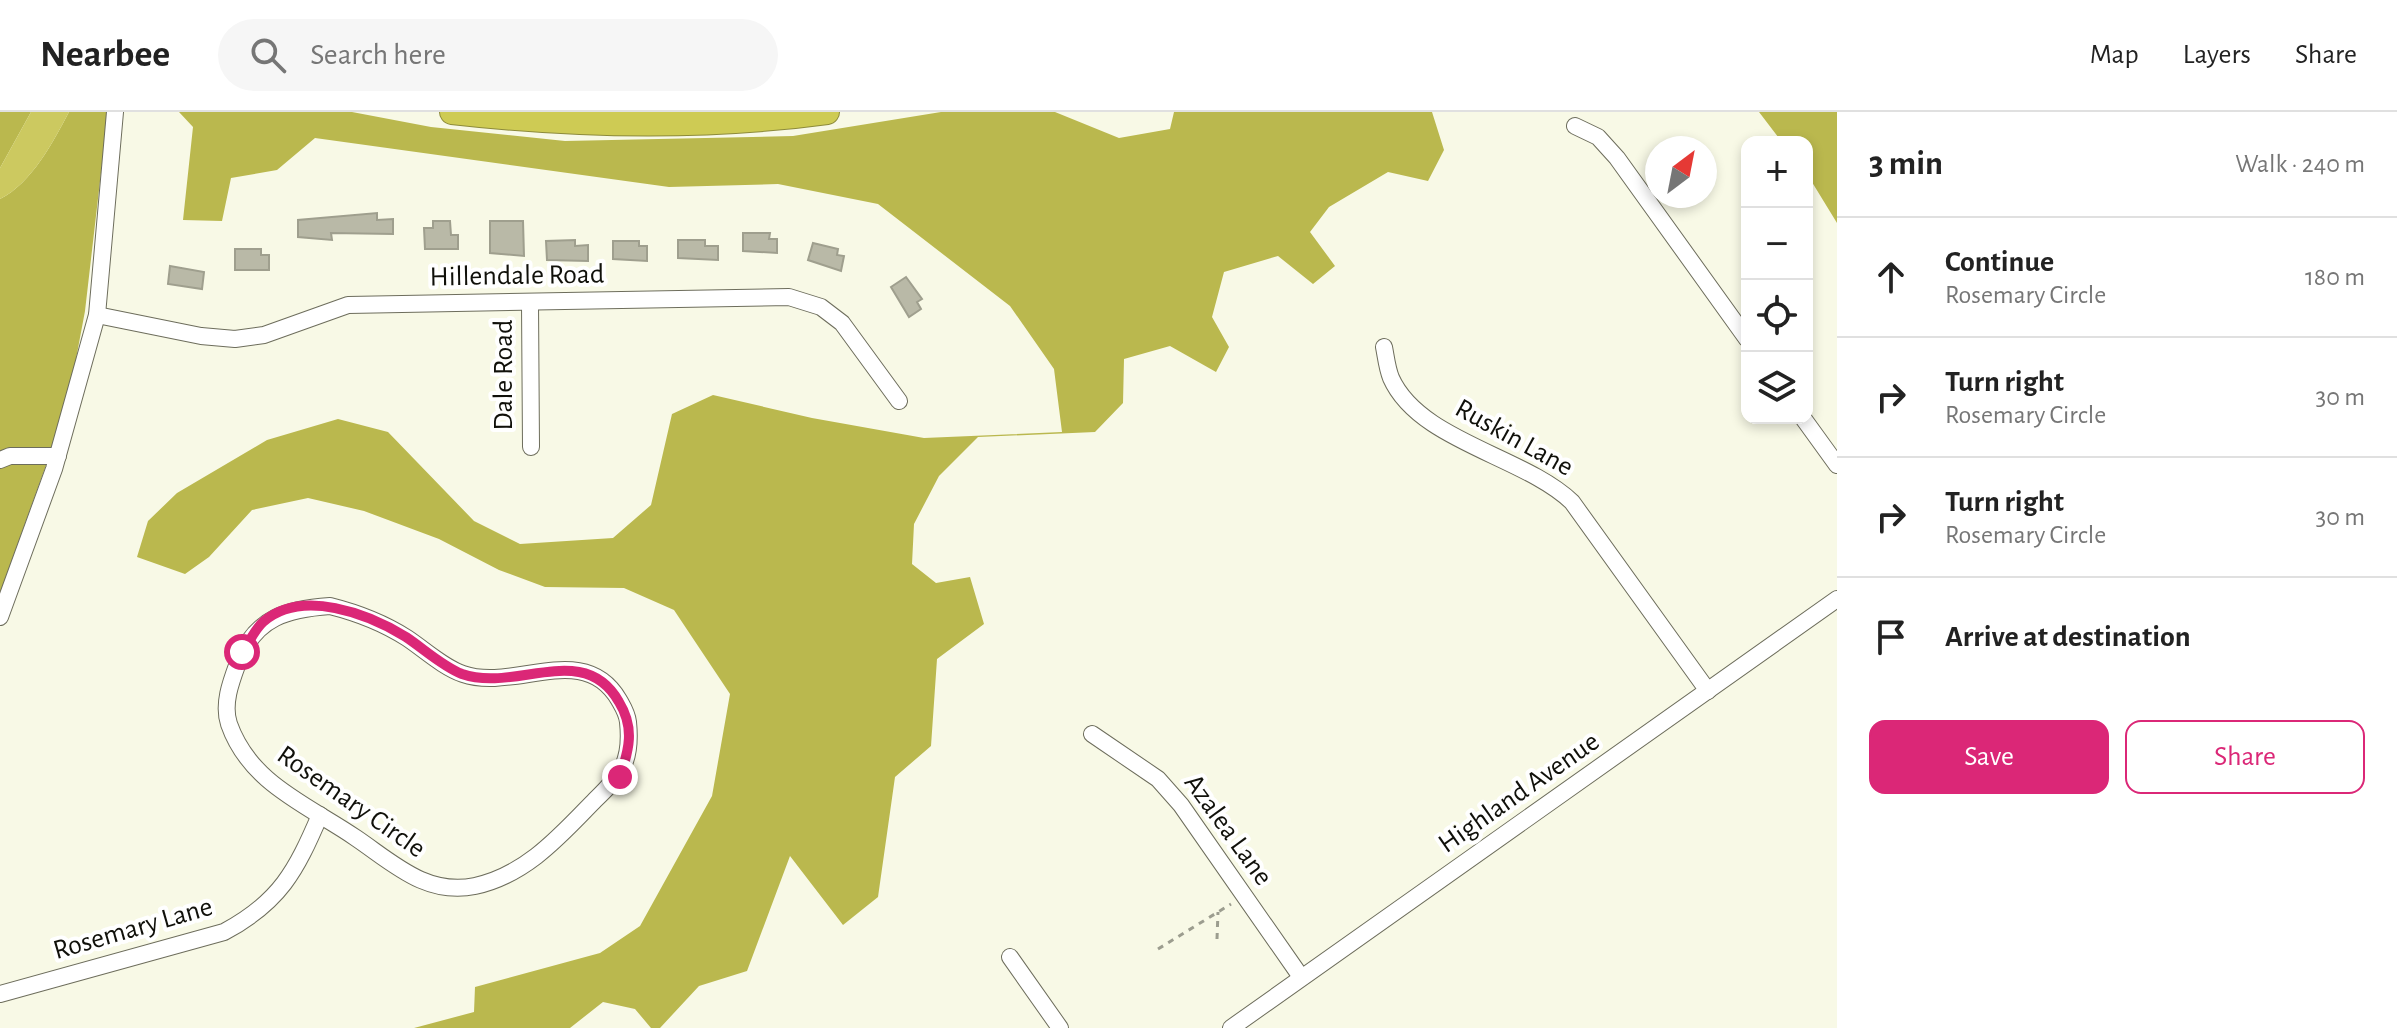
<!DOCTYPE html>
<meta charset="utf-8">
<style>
:root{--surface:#fff;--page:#f6f6f6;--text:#222;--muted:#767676;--line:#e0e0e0;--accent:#db2777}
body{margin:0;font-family:"Alegreya Sans",sans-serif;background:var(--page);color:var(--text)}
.controls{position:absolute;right:24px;top:24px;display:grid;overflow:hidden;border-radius:16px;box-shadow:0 4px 12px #0003}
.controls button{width:72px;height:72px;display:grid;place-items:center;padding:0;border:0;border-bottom:2px solid var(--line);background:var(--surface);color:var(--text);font:40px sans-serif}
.compass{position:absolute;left:1645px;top:24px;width:72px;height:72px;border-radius:50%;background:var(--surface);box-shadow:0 4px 12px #0003;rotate:32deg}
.stop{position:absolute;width:24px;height:24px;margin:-18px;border:6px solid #db2777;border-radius:50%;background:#fff}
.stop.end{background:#db2777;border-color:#fff;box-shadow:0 2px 8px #0008}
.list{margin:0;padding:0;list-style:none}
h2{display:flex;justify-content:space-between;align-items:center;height:104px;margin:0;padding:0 32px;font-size:34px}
h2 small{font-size:26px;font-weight:400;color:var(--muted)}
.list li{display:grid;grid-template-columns:52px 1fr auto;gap:24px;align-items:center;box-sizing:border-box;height:120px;padding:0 32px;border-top:2px solid var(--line)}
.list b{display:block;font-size:30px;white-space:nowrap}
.list p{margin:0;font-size:26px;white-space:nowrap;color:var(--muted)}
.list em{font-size:26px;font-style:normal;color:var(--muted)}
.actions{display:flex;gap:16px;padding:24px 32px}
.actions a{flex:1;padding:18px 0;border:2px solid var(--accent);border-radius:16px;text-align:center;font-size:28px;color:var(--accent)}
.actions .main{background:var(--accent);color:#fff}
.icon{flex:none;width:44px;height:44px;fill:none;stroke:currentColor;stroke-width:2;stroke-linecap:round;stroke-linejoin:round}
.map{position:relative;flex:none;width:1837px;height:916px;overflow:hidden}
header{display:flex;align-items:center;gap:48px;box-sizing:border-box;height:112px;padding:0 40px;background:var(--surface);border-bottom:2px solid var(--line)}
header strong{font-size:38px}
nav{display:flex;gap:44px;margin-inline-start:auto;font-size:28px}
.search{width:560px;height:72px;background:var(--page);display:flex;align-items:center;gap:20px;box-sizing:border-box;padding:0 28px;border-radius:44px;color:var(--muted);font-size:30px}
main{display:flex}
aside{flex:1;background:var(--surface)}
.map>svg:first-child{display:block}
</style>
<header>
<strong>Nearbee</strong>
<div class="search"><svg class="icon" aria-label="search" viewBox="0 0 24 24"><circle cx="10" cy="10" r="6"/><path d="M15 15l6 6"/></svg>Search here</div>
<nav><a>Map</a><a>Layers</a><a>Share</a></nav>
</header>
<main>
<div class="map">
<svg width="1837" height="916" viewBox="0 0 1837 916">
<rect width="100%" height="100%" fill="#f8f9e6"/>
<!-- forest -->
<g fill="#bab84e">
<path d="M0,0H31L0,56Z"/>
<path d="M69,0H108L85,199L67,295L0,481V87C32,71 53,30 69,0Z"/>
<path d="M179,0H352L431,15L565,29L793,24L941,0H1055L1119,26L1170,17L1174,0H1432L1444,38L1428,69L1388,60L1329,95L1310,120L1335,154L1313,172L1278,144L1224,160L1212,205L1229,235L1216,260L1170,234L1124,247L1123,291L1095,320L978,325L939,364L914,412L912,452L936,471L970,465L984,512L937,547L931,634L895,665L878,785L843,813L790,744L747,859L699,874L660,916H651L635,897L603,890L570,916H414L474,900L475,875L600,841L640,814L712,684L730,582L674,498L624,476L545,475L499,458L439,427L364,399L308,386L252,398L209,445L185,462L137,445L148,409L177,381L267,328L338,307L388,320L474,409L520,432L613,426L651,393L672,302L713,283L812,306L924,326L1062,320L1054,257L1010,194L878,92L778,72L669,75L315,26L277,58L231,66L222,109L183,108L193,15Z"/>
<path d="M1759,0H1837V111L1807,62V30H1782Z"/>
</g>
<!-- water -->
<path fill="#ccc960" d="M31,0H69C53,30 32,71 0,87V56Z"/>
<!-- building -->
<g fill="#b9b9a7" stroke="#9f9f8e" stroke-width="2">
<path d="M377,101V108L393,107V122L331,121L332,128L298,125V108Z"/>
<path d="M433,109H450L451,123H458V137H425L424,116H433Z"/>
<path d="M490,109H523L524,144L490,141Z"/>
<path d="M743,121H770L769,127H777V141L743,139Z"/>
<path d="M575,128V134L588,133V149L547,148L546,129Z"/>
<path d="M678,128H705V134H718V148L678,146Z"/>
<path d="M613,129H639V134H647V149L613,147Z"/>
<path d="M813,131L838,137L837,143L844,144L841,159L808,148Z"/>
<path d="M235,137H261V143H269V158H235Z"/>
<path d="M170,154L204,160L202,177L168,172Z"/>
<path d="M906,165L922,187L917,190L921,197L909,205L891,175Z"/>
</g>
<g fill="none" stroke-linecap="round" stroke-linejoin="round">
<!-- minor casing -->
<g stroke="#6d6d5c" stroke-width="18">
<g id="minor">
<path d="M1575,14L1598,25L1617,46L1747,227"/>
<path d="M530,192L531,335"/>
<path d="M97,203L201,224L235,227L264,223L348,193L789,185L821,195L842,211L899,289"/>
<path d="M1384,235C1386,245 1387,256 1391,266C1419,329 1524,344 1572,390L1708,579"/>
<path d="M1803,306L1837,353"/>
<path d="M0,348L10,344H58"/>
<path d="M330,494C358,501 382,510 407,526C425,538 443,555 463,562C515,580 584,528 619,588C623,595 627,601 628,610C632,649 622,662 595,688C560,724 526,763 475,774C426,784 393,751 356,726C308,693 250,672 229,612C222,591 232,567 239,548C256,505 288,497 330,494Z"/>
<path d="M0,505L54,357L97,203L115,0"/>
<path d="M1092,622L1158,667L1181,693L1301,865"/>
<path d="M1010,845L1060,916"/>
<path d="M0,882L224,820C280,790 296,759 320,703"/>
<path d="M1231,916L1837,487"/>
</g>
</g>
<!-- highway casing -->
<g stroke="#8c8a3a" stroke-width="26">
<path id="highway" d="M452,0C576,14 702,17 827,0"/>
</g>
<!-- path -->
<g stroke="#9c9d8f" stroke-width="3" stroke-dasharray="6 6" stroke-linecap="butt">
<path d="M1217,827L1218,800"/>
<path d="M1158,837L1231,792"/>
</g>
<!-- minor -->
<use href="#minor" stroke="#fff" stroke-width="16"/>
<!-- highway -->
<use href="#highway" stroke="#cecb54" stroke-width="24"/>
</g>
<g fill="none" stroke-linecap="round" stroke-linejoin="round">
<!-- route -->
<path stroke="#db2777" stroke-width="10" d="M242,540C249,531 255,517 263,510C302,476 369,502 406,525C424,537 442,554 462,562C516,581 584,528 619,590C635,616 629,638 620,665"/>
</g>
<g text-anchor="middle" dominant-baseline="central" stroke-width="8" stroke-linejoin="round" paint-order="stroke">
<!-- street labels -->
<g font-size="28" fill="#10100a" stroke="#fff">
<text transform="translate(517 164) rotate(-1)">Hillendale Road</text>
<text transform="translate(504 263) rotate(-90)">Dale Road</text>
<text transform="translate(1514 326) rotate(29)">Ruskin Lane</text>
<text transform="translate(1519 681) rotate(-35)">Highland Avenue</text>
<text transform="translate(351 690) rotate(35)">Rosemary Circle</text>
<text transform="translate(1228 718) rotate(54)">Azalea Lane</text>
<text transform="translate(133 817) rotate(-16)">Rosemary Lane</text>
</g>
</g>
</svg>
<div class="controls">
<button>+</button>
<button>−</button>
<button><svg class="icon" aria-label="locate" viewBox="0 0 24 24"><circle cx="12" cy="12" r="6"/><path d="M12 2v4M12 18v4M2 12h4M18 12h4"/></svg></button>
<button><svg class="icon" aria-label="layers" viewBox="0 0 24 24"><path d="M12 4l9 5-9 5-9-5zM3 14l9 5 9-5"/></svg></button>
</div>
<svg class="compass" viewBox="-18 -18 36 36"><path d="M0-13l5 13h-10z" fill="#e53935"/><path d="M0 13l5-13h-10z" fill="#767676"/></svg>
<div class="stop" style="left:242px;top:540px"></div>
<div class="stop end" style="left:620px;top:665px"></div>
</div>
<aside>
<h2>3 min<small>Walk · 240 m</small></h2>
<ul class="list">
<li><svg class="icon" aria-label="ahead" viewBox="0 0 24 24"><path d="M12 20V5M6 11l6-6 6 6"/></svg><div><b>Continue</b><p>Rosemary Circle</p></div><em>180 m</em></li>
<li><svg class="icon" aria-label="right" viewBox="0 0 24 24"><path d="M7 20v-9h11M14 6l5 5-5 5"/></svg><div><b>Turn right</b><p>Rosemary Circle</p></div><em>30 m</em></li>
<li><svg class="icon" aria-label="right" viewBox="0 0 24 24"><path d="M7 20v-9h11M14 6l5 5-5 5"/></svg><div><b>Turn right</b><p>Rosemary Circle</p></div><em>30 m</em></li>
<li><svg class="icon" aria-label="arrive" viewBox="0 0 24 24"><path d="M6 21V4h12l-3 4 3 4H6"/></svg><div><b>Arrive at destination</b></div></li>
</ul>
<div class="actions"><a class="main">Save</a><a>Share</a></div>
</aside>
</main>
